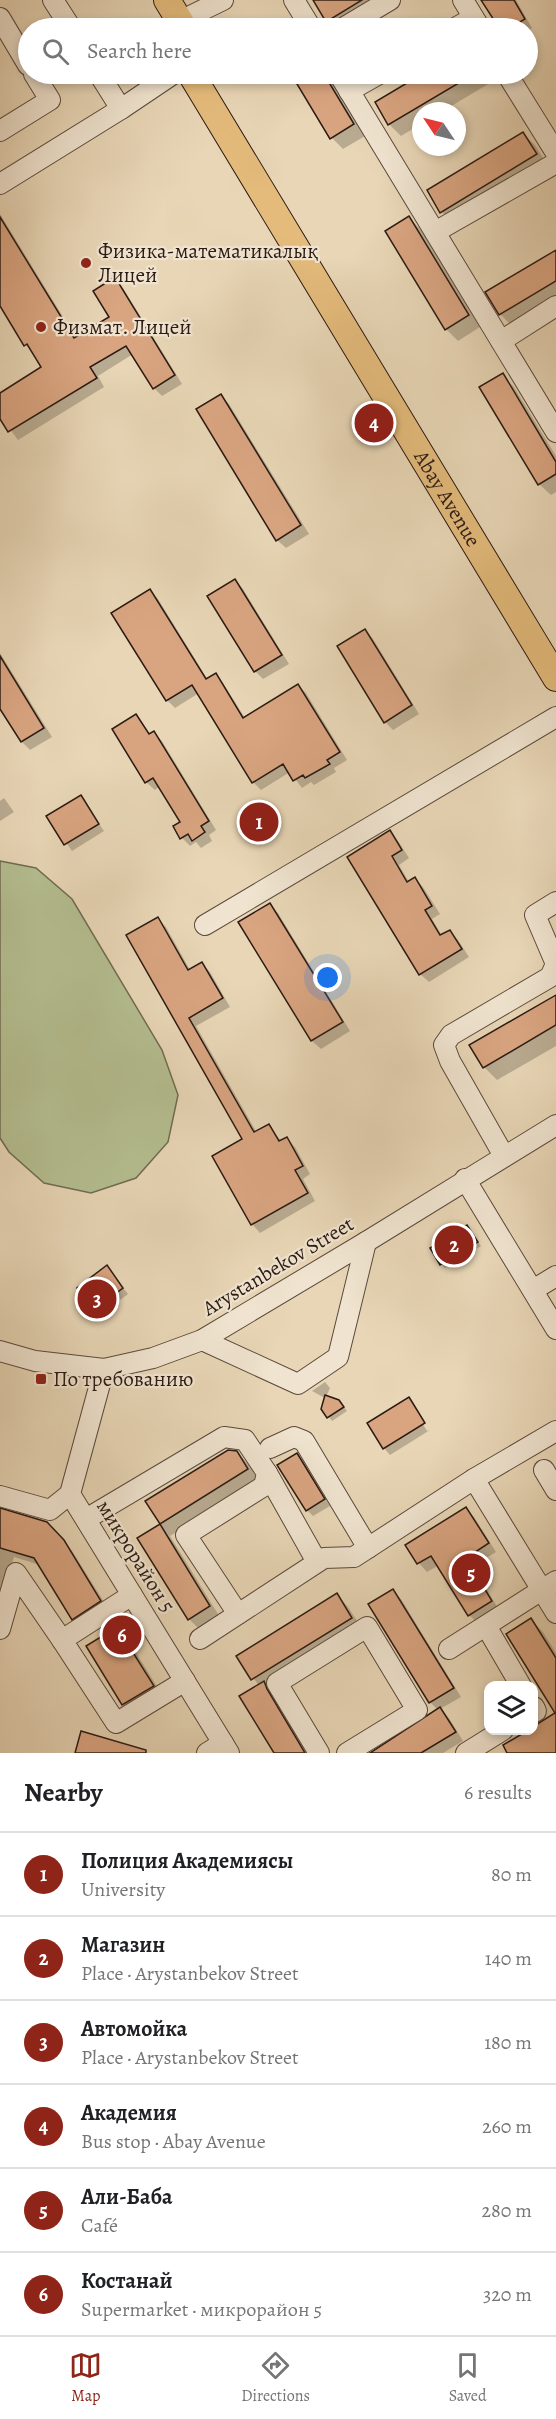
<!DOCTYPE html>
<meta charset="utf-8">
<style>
:root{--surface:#fff;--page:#f6f6f6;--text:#202124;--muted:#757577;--line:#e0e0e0;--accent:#8f2418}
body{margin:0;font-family:Alegreya,serif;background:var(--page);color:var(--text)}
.controls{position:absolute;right:18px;bottom:18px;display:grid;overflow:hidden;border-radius:12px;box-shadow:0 3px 9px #0003}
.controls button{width:54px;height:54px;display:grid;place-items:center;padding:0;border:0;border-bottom:2px solid var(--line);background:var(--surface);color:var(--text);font:30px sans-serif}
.compass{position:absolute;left:412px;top:102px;width:54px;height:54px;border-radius:50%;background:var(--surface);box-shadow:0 3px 9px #0003;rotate:305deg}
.you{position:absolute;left:328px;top:978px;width:21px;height:21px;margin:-15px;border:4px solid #fff;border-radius:50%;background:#1a73e8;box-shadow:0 0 0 9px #1a73e833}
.badge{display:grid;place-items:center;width:39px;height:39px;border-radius:50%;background:var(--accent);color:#fff;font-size:20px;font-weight:700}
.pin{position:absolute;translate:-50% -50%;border:3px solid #fff;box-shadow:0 2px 6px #0006}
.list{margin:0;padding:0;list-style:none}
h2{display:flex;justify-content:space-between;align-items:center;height:78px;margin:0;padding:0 24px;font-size:26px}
h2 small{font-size:20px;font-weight:400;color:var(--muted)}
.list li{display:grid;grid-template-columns:39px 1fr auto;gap:18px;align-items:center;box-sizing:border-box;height:84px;padding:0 24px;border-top:2px solid var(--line)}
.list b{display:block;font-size:22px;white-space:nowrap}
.list p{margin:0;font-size:20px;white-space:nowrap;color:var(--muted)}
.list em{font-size:20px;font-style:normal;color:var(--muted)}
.icon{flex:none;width:33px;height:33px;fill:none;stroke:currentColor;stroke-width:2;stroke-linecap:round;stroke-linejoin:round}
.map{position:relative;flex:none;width:556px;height:1753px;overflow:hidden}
.search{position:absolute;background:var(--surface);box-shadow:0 3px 9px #0003;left:18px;right:18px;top:18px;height:66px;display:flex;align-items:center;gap:15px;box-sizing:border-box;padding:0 21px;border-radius:33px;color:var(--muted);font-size:22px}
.sheet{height:582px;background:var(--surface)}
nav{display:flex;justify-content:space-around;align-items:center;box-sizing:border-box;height:84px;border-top:2px solid var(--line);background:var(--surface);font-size:16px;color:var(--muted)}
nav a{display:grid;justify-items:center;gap:3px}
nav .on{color:var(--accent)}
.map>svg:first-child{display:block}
</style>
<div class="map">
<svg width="556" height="1753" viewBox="0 0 556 1753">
<rect width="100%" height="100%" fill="#e8d6b6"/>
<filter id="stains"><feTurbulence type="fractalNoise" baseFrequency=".00333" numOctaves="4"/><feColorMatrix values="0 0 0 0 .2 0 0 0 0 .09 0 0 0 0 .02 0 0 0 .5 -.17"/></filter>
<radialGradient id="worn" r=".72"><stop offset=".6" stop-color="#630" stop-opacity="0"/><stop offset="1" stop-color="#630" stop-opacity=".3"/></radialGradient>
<!-- green -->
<path fill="#b4be90" stroke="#706c52" stroke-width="1.5" d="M0,861L36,868L72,899L162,1050L178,1095L168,1142L136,1178L91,1193L44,1183L9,1152L0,1138Z"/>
<!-- shadow -->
<g fill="#0003">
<path d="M314,0H393L335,28L327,21Z"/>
<path d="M483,0H516L532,28L528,31V28H500Z"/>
<path d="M293,74H327L365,136L343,149L332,138Z"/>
<path d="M425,74H491L495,80L443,111H421V124L401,136L389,124L377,103Z"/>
<path d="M523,134L535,145L548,166L453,224L442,212Z"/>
<path d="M0,214L76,338L111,317L114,279L123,288L182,384L162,396L154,388L133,354L98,376L104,387L18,440L0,416V394L43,368L26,345L0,303Z"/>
<path d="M409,218L421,230L480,327L458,341L446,329Z"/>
<path d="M556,252V300L512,326L501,315L488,293Z"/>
<path d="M502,375L514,387L556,456V492L551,495L539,484Z"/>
<path d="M220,395L229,404L309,534L286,548L277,540Z"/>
<path d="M235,581L243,589L289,664L263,679L255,671Z"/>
<path d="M150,591L158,599L208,680L215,675L223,683L245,718L298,685L306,693L347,760L334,768L336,772L314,785L311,782L302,788L290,772L261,790L253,782L199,693L175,708L167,700Z"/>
<path d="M365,630L373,639L419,714L393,730L385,722Z"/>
<path d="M0,653L52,737L30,750L22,742L0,706Z"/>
<path d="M136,716L151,735L154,733L162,741L216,830L209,835L212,841L201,848L196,842L190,846L182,838L183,823L160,786L155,790L146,782Z"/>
<path d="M80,797L104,831L72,851L48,817Z"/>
<path d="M4,798L14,812L0,821V801Z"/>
<path d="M390,832L398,841L409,858L399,865L409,882L415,879L423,887L440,914L432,919L442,936L450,932L458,940L469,957L429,982L420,974L349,857Z"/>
<path d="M269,905L278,913L350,1031L321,1049L312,1041L240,923Z"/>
<path d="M158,919L166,927L190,970L202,964L210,972L230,1007L196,1026L257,1133L269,1126L282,1142L287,1139L295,1147L310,1174L303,1179L315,1201L260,1233L252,1224L214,1157L244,1140L128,936Z"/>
<path d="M556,997V1046L497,1080L484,1067Z"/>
<path d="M467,1227L481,1246L445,1268L441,1264Z"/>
<path d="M107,1267L128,1294L100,1315L94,1309Z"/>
<path d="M325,1382L330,1388L326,1397L343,1406L347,1411L332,1421L323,1409L325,1398L312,1391Z"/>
<path d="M411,1404L427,1431L430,1430L390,1455L384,1448Z"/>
<path d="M237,1452L249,1465L259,1481L170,1536L221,1619L201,1631L189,1619L139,1538L162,1524L147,1501Z"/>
<path d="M297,1455L303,1461L330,1506L313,1516L307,1510Z"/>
<path d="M0,1509L46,1524L72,1551L109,1610L82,1627L73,1619L40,1565L14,1557L5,1587L0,1623Z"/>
<path d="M466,1509L474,1517L496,1552L473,1566L499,1610L478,1623L469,1615L439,1565L427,1572L419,1563L407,1545Z"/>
<path d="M393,1591L401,1599L461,1697L440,1709L449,1718L463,1741L443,1753H371L439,1711L430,1702L370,1605Z"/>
<path d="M337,1595L348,1607L363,1630L269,1688L308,1753H276L259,1686L238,1656Z"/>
<path d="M531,1620L543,1632L556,1653V1712Z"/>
<path d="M117,1629L129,1641L164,1698L135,1716L124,1704L88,1647Z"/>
</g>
<!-- building -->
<g fill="#d9a581" stroke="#2b1a13" stroke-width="1.5">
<path d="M313,0H362L326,22Z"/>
<path d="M481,0H514L525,19L510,28H499Z"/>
<path d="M291,74H324L354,124L330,139Z"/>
<path d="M422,74H474L388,125L375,102Z"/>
<path d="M523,132L537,154L440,213L427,190Z"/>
<path d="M409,216L469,315L445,330L385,231Z"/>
<path d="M0,217L74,338L109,317L93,291L115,277L175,375L153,389L126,346L90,367L97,378L8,432L0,419V393L41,367L27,344L24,346L0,306Z"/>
<path d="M556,250V281L499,315L485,292Z"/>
<path d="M503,373L556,462V474L538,485L479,387Z"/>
<path d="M221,394L301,525L276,541L196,409Z"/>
<path d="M235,579L282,655L254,672L207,596Z"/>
<path d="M150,589L206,679L216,673L243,718L298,684L340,752L327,760L330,764L305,778L303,775L293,781L283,764L252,783L192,685L166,701L111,613Z"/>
<path d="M365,629L412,705L384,723L337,646Z"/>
<path d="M0,656L44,728L21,742L0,709Z"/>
<path d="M136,714L149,734L154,731L209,821L201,826L205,832L192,841L188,834L180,839L173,826L180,822L153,778L145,783L112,729Z"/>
<path d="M81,795L99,824L64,845L46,816Z"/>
<path d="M390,830L402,850L392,856L407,882L415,877L432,906L425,910L440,935L450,930L462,949L419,975L347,857Z"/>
<path d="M270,903L343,1022L311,1041L238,922Z"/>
<path d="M158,917L188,970L202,962L223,998L189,1018L254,1132L269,1124L279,1141L287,1137L303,1166L295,1170L308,1193L251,1225L212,1156L242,1139L126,935Z"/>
<path d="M556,995V1025L483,1068L469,1045Z"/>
<path d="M467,1225L478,1242L440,1265L430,1248Z"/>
<path d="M107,1265L123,1288L93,1310L77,1288Z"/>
<path d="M325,1395L339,1400L344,1407L327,1418L321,1409Z"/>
<path d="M409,1397L425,1423L383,1449L367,1423Z"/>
<path d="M228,1450L237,1451L248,1469L160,1524L145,1501Z"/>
<path d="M297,1453L325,1499L306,1511L277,1465Z"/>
<path d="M466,1507L489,1543L466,1558L492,1601L468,1616L431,1556L417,1564L405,1545Z"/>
<path d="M0,1508L47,1522L64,1540L101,1601L72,1620L34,1558L0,1548Z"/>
<path d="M160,1524L210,1606L188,1620L137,1538Z"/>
<path d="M393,1589L454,1688L429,1703L368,1604Z"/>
<path d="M337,1593L352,1618L251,1680L236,1656Z"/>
<path d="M531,1618L556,1658V1753H507L503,1745L527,1731H534V1726L555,1713L506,1634Z"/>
<path d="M117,1627L154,1686L122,1705L86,1646Z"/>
<path d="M264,1681L267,1689L305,1753H274L239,1696Z"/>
<path d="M440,1707L456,1732L421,1753H370Z"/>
<path d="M81,1731L146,1750V1753H75Z"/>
</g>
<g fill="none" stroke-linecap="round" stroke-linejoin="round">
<!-- minor casing -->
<g stroke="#5a493c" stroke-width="22">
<g id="minor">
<path d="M53,0L71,28"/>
<path d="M294,0L311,28"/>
<path d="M463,0L480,28"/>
<path d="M0,18L28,65"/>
<path d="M166,28L223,0"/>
<path d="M343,28L390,0"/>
<path d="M455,28L473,18"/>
<path d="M99,74L121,109"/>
<path d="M339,74L556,432"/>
<path d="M507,74L556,153"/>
<path d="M349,91L379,74"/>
<path d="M0,131L50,100L34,74"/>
<path d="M0,184L121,109L173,74"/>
<path d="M435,232L556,163"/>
<path d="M501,341L556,306"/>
<path d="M205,925L556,717"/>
<path d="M504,1156L450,1061L444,1045L451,1035L550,977L556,964L535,915L556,902"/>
<path d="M465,1179L556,1329"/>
<path d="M533,1290L556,1276"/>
<path d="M202,1340L298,1384L338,1357L366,1242"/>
<path d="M0,1351L35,1361L104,1369L153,1358L202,1340L366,1242L556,1125"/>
<path d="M104,1369L70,1494L229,1753"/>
<path d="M270,1448L294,1437L304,1441L368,1548"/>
<path d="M544,1470L556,1490"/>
<path d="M267,1473L317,1562"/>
<path d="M474,1479L556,1613"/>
<path d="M0,1496L50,1510L70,1494"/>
<path d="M86,1519L224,1437L245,1440L267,1473L264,1486L186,1535L238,1614"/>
<path d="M132,1595L62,1640L116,1723L185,1681"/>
<path d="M486,1626L521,1686"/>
<path d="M0,1629L16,1573L62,1640"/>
<path d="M200,1639L324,1558L354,1557L474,1479L556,1431"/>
<path d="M449,1649L556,1581"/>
<path d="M534,1707L536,1711L534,1712"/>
<path d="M207,1753L223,1743"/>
<path d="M319,1753L277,1683L367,1627L417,1710L347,1753"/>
<path d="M466,1753L503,1730"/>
</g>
</g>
<!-- major casing -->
<g stroke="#2b1a13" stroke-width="28">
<g id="major">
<path d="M167,0L184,28"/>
<path id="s1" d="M191,74L556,678"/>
</g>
</g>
<!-- minor -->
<use href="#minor" stroke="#f0e4d0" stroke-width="20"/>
<!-- major -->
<use href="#major" stroke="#e4bb7b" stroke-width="26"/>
</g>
<!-- markers -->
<g fill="#8f2418" stroke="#f0e4d0" stroke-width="2">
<circle cx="86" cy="263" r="6"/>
<circle cx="41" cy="327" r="6"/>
<rect x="35" y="1373" width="12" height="12" rx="3"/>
</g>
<g text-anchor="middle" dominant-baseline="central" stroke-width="4.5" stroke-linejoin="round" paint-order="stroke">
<!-- poi labels -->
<g font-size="21" fill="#2b1a13" stroke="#f0e4d0" text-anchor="start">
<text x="98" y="251">Физика-математикалық<tspan x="98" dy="24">Лицей</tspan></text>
<text x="53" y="327">Физмат. Лицей</text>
<text x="53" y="1379">По требованию</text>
</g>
<!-- street labels -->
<g font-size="21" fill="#2b1a13" stroke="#f0e4d0">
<text stroke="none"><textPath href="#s1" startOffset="496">Abay Avenue</textPath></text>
<text transform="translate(278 1266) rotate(-31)">Arystanbekov Street</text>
<text transform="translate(136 1556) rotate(58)">микрорайон 5</text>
</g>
</g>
<rect width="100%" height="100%" filter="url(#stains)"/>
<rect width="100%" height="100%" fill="url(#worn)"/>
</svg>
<div class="controls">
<button><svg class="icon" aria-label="layers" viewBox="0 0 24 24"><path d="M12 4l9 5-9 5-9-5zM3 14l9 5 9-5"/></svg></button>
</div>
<svg class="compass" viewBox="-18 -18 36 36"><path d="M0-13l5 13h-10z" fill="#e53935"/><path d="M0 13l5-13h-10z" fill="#757577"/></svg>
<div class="you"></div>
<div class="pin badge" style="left:259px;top:822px">1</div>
<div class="pin badge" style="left:454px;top:1245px">2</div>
<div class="pin badge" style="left:97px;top:1299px">3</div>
<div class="pin badge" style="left:374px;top:423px">4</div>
<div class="pin badge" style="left:471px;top:1573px">5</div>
<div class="pin badge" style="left:122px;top:1635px">6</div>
<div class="search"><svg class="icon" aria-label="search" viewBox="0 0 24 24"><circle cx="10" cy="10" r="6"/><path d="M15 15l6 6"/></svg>Search here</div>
</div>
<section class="sheet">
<h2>Nearby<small>6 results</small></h2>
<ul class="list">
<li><span class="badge">1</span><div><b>Полиция Академиясы</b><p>University</p></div><em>80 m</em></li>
<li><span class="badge">2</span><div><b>Магазин</b><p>Place · Arystanbekov Street</p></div><em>140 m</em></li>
<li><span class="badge">3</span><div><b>Автомойка</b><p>Place · Arystanbekov Street</p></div><em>180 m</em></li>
<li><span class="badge">4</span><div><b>Академия</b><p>Bus stop · Abay Avenue</p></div><em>260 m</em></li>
<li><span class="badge">5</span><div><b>Али-Баба</b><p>Café</p></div><em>280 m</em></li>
<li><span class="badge">6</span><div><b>Костанай</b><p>Supermarket · микрорайон 5</p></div><em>320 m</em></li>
</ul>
</section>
<nav>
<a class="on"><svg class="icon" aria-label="map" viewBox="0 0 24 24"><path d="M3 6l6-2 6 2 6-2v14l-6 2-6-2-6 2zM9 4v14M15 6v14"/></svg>Map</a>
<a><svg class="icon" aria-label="directions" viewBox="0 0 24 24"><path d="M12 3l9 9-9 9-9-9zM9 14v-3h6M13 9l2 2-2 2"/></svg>Directions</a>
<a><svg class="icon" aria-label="saved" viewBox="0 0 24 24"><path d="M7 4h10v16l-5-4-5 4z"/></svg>Saved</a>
</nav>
